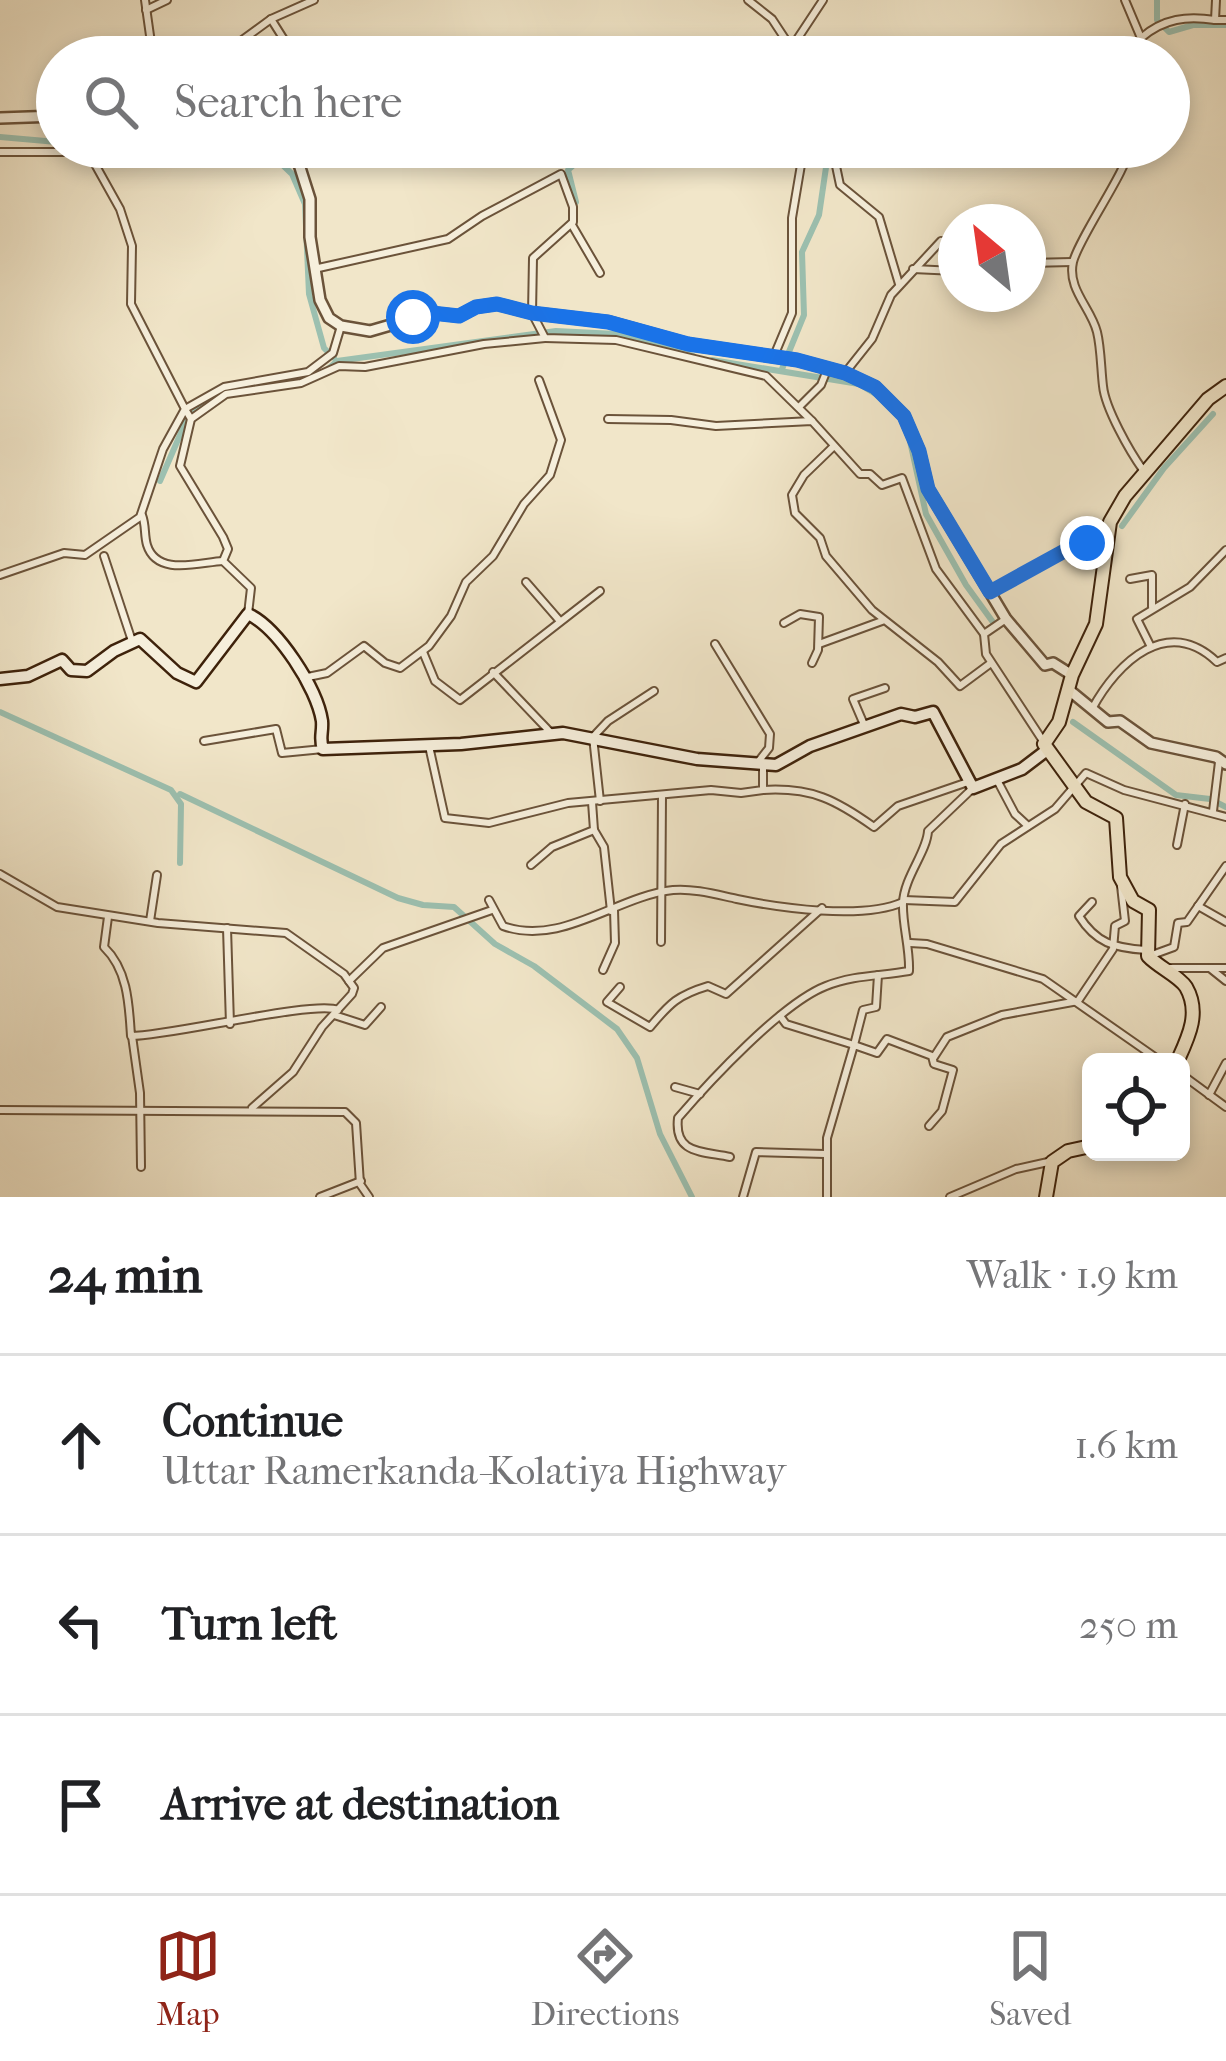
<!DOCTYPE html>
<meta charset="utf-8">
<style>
:root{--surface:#fff;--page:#f6f6f6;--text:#202124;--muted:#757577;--line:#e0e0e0;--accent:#8f2418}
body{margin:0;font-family:"IM FELL French Canon",serif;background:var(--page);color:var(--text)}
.controls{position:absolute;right:36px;bottom:36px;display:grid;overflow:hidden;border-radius:18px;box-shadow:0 6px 18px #0003}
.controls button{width:108px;height:108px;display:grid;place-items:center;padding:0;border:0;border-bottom:3px solid var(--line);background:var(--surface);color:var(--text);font:60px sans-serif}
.compass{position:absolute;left:938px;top:204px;width:108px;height:108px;border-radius:50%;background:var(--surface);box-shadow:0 6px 18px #0003;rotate:331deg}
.stop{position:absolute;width:36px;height:36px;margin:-27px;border:9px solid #1a73e8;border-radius:50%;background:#fff}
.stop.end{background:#1a73e8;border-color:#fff;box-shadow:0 3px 12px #0008}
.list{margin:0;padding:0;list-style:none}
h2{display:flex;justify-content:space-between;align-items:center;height:156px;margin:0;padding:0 48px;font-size:51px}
h2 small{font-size:39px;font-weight:400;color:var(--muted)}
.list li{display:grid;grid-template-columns:78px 1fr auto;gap:36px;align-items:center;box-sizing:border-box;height:180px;padding:0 48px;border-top:3px solid var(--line)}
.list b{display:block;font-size:45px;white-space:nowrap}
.list p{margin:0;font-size:39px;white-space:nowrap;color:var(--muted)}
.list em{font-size:39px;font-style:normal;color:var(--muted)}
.icon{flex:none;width:66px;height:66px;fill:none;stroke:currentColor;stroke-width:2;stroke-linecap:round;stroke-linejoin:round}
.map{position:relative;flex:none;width:1226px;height:1197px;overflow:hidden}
.search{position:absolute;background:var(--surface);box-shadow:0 6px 18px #0003;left:36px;right:36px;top:36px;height:132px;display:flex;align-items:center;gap:30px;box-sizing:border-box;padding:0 42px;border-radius:66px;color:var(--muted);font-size:45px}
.sheet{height:696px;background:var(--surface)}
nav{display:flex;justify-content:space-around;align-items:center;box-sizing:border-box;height:168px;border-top:3px solid var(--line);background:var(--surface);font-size:33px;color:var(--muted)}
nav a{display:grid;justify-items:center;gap:6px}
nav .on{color:var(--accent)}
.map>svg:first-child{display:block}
</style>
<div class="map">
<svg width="1226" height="1197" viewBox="0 0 1226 1197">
<rect width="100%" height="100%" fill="#f1e6c9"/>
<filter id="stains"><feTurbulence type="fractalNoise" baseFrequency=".00167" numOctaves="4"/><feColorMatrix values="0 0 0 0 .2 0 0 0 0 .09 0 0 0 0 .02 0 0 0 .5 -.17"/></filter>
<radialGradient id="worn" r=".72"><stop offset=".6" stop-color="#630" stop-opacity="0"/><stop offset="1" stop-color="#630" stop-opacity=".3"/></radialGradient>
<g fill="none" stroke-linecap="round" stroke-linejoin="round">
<!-- canal -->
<g stroke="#9cc0b0" stroke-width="6">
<path d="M1157,0V20L1169,32L1193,25H1226"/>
<path d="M765,57L772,52L790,57"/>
<path d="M0,137L57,142"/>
<path d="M264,147L292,174L305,204L309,294L324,348L334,358"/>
<path d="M576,202L568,170L594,147"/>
<path d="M712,360L859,384L879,396"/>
<path d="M782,369L804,315L802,252L819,215L829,147"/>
<path d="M326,371L337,361L556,331L616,334L693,356"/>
<path d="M257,384L285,383"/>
<path d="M910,441L926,514L966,585L995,625"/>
<path d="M160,481L187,419L210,398"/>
<path d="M1122,526L1164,468L1213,414"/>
<path d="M0,712L171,790L181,804L180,863"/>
<path d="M1073,722L1176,795L1210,799L1226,807"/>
<path d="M180,794L398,898L423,905L454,907L495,944L534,966L617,1029L637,1058L660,1134L692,1197"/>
</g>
<!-- minor casing -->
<g stroke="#6b533a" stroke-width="10">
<g id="minor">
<path d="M145,0L153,57"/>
<path d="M748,0L772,19L797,57"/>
<path d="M1125,0L1141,38"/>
<path d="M1216,0L1215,20H1226"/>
<path d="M146,10L167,0"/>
<path d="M271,19L295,57"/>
<path d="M792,47L823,0"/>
<path d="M219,57L271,19L314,0"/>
<path d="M1142,57L1141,38C1164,18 1187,16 1215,20"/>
<path d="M832,147L840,185L879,217L899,284"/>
<path d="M1129,147C1131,165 1079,237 1073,262C1067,289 1091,308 1097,332C1101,348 1101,370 1103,386C1105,408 1130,452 1143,470"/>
<path d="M0,152H93"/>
<path d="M572,225L600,273"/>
<path d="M1028,263L1072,262"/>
<path d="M314,269L448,239L482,216L561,174L573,207V222L533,258L532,313L545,338L616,340L766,376L812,421"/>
<path d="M913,269L956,271"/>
<path d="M774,356L792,313V218L804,147"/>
<path d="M845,373L872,339L891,295L941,241"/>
<path d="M800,406L821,385L827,370"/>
<path d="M191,419L185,409L224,387L308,372L333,353L341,326"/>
<path d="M608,419L671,420L716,426L812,421L860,474H870L882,485L902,478L936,569L984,634"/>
<path d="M834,446L804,475L792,495L795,513L820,538L826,556L872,610L938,662L960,686L991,663"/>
<path d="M142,515C146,525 144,535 147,545C157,577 200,562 223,561"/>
<path d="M104,556L132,641"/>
<path d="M0,575L64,553L85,555L140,517L163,449L185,409L131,304L132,246L120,209L96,166L92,147"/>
<path d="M1130,579L1152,575V607"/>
<path d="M526,582L559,620"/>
<path d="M990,591L1079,543L1105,542"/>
<path d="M248,614L251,588L223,561L228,549L223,537L180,466L191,419L226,394L301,383L339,366L365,367L484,344L545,338"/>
<path d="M1006,619L984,634L986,654L1043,741"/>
<path d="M784,623L800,614L819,617L818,650L812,663"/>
<path d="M715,644L770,734L769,748L758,762"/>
<path d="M819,644L882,621"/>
<path d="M1151,647L1137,619L1190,587L1226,550"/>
<path d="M423,652L435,681L460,700L600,591"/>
<path d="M493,672L551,733"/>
<path d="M303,678L327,673L364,646L385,663L400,668L429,646L451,616L466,582L493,556L524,504L550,475L561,440L539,380"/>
<path d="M1092,709C1118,661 1168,615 1217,662L1226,658"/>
<path d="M865,727L853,699L885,688"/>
<path d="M204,741L276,729L282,753L323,749"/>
<path d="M429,746L445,818L489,823L568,803L711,790L741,793L763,790V764"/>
<path d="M997,780L1015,814L1028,826"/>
<path d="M763,790C812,787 836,800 874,827L898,806L968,782"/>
<path d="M600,801L593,737L608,721L654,691"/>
<path d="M1213,811L1219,762"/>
<path d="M594,830L604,847L611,911"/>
<path d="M1177,845L1185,804"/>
<path d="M531,865L552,847L594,830L592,802"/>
<path d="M0,874L57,907L158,923L286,933L344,974L354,988L352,994L322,1027L293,1072L252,1108"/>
<path d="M489,900L503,926C561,947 617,896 673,890C693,888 718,895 737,899C780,908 863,920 903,902"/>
<path d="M904,900L955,902L1001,844L1055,809L1086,773L1124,790L1226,817"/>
<path d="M1092,902L1079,916C1096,943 1114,948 1146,950"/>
<path d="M1198,906L1226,922"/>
<path d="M108,917L104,947C128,970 129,1005 131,1036C171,1036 314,1000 338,1010"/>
<path d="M150,921L157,875"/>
<path d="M227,928L230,1024"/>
<path d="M661,942L662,796"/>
<path d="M910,943L927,944L1043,979L1162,1062"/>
<path d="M1152,955L1174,947L1178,923L1187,922L1226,866"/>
<path d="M1170,968H1226"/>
<path d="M1211,969L1226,981"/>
<path d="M603,970L615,943L614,910"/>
<path d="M349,981L383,948L492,910"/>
<path d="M620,987L607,1002L650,1027C670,1003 678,995 708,986L726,994L822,908"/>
<path d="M334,1015L365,1025L381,1007"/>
<path d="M780,1016L786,1024L854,1045L863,1010L876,1007L878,975"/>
<path d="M132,1036L140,1093L141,1167"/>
<path d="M934,1057L947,1037L1002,1015L1078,1001L1113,949L1115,926L1125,921L1121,886"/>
<path d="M1181,1074L1226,1107"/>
<path d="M675,1087L700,1094"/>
<path d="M1209,1095L1226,1063"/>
<path d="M0,1110L345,1112L356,1123L360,1184L369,1197"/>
<path d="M730,1157C701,1151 674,1154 678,1118C709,1082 782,1003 826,986C853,975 881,976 909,971C910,948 902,924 903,903C904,877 927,852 928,831L973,788"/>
<path d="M320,1197L361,1181"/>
<path d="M743,1197L756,1152L825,1154"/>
<path d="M827,1197V1138L854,1045L877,1053L887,1039L932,1056L934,1064L953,1070L942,1111L929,1126"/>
<path d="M950,1197L1016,1169L1048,1162"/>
</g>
</g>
<!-- tertiary casing -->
<g stroke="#6b533a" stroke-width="14">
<g id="tertiary">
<path d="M0,118L57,116"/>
<path d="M288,147L297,158L310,199V237L320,300L329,318L341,326L370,331L432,313L459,316L476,307L497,304L532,313L609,322L688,344L797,360L845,373L875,387L904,416L919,451L928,489L1006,619L1045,665L1053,663L1072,675"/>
<path d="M1069,690L1108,722L1120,721L1151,743L1216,757L1226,764"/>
</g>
</g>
<!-- secondary casing -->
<g stroke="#3e220b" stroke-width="15">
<path id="secondary" d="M0,679L28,676L62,660L71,670L87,671L114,651L140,639L177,673L196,682L248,614C278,628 317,688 322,721C323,733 319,738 323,749L461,744L563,733L697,759L776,765L810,746L901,714L915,717L933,712L973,788L1022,769L1047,750"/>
</g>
<!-- primary casing -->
<g stroke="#3e220b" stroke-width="16">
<g id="primary">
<path d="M1177,1062C1188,1038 1201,1013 1186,987C1179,976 1158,967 1148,956L1149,910L1133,901L1120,877L1116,818L1086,802L1044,744L1059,722L1072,675L1096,624L1110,522L1125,496L1208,399L1226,386"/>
<path d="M1046,1197L1052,1162L1068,1151L1091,1146"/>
</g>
</g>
<!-- minor -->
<use href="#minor" stroke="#f6efdc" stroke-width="6"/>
<!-- tertiary -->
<use href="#tertiary" stroke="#f6efdc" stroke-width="9"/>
<!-- secondary -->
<use href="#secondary" stroke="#f6efdc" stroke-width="10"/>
<!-- primary -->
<use href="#primary" stroke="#f1e6c9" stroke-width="12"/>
</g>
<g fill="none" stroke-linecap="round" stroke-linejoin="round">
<!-- route -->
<path stroke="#1a73e8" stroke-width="15" d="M413,317L432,313L459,316L476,307L497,304L532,313L608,322L688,344L797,360L845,373L875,387L904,416L919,451L928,489L990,592L1079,543H1087"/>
</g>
<rect width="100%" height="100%" filter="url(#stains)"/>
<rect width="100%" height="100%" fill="url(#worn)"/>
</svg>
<div class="controls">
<button><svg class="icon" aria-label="locate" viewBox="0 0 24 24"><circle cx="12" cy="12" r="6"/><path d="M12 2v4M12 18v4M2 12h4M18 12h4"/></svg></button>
</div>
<svg class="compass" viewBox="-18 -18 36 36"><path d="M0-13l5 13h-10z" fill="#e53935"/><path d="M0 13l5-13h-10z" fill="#757577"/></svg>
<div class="stop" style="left:413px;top:317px"></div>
<div class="stop end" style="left:1087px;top:543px"></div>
<div class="search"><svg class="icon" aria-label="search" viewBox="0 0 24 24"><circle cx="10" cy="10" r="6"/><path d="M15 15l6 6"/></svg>Search here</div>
</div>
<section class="sheet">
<h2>24 min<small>Walk · 1.9 km</small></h2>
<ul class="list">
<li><svg class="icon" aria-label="ahead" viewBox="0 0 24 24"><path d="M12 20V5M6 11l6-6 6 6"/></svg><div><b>Continue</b><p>Uttar Ramerkanda-Kolatiya Highway</p></div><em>1.6 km</em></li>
<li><svg class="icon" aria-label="left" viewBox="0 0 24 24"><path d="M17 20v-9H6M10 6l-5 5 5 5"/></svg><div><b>Turn left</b></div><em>250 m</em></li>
<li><svg class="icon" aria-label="arrive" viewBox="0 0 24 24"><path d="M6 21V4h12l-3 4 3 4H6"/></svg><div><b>Arrive at destination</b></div></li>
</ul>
</section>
<nav>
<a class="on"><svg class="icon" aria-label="map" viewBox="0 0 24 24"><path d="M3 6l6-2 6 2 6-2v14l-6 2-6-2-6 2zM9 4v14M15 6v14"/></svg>Map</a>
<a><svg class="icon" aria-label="directions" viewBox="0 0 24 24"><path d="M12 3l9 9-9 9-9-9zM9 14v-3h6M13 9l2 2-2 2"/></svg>Directions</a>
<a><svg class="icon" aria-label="saved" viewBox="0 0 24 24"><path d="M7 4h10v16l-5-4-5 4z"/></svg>Saved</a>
</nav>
